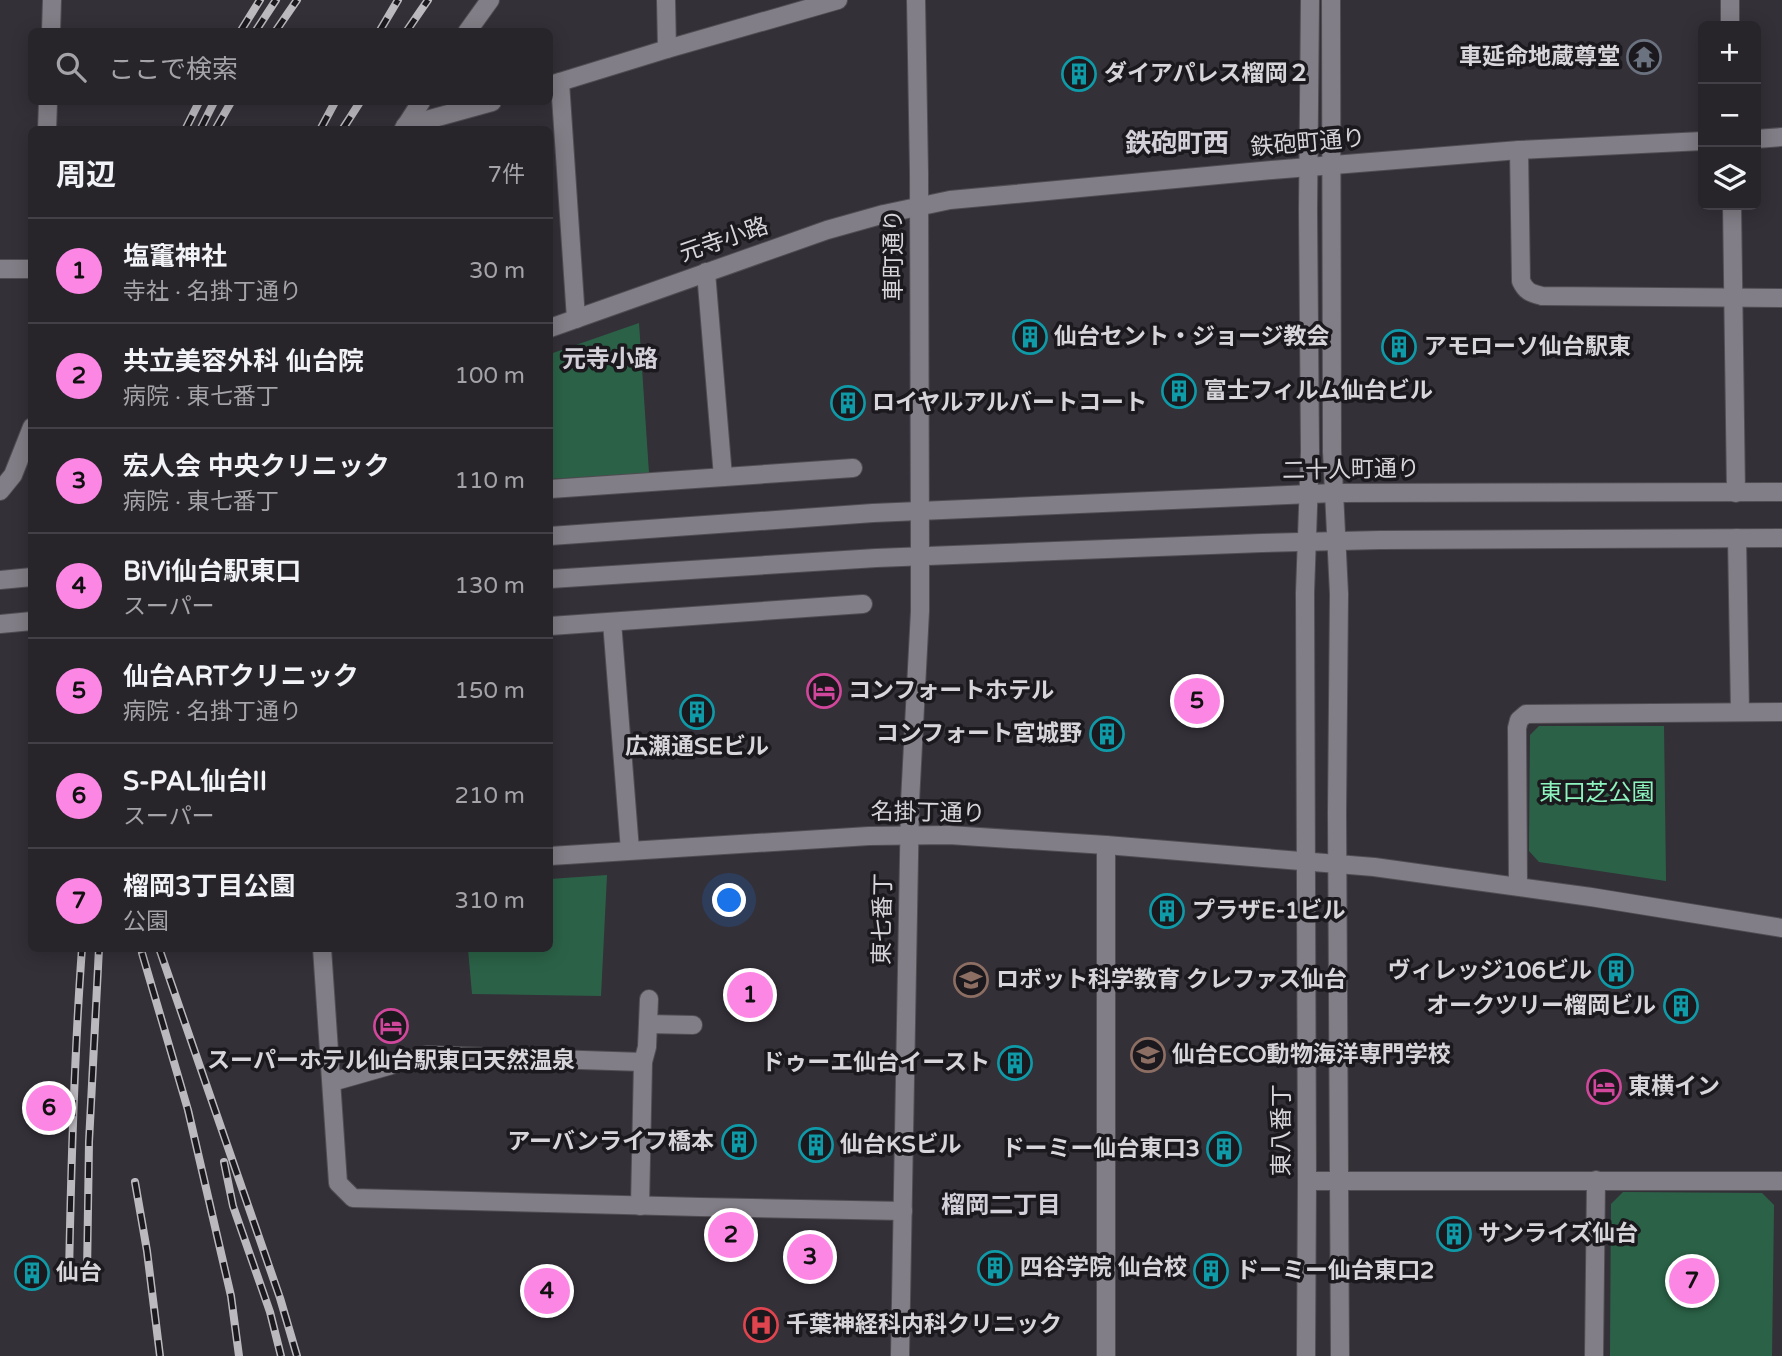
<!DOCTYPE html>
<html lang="ja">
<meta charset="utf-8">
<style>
:root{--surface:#27242a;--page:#333036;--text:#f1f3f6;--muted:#a4a4a8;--line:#434147;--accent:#fc86e3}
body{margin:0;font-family:"Varela Round","Noto Sans JP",sans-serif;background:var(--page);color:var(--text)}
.controls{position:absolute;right:21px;top:21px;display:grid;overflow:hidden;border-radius:10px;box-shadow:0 4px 18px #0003}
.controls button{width:63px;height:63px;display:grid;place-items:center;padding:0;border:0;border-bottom:2px solid var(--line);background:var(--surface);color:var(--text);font:35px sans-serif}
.you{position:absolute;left:730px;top:901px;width:24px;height:24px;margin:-18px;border:5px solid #fff;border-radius:50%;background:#1a73e8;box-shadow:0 0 0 10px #1a73e833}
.badge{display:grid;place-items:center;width:46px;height:46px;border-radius:50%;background:var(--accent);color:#111;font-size:23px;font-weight:700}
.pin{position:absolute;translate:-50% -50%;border:4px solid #fff;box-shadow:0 2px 7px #0006}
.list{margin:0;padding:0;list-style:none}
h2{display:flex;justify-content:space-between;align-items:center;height:91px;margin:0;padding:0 28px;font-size:30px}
h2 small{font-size:23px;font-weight:400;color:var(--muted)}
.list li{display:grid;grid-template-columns:46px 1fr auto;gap:21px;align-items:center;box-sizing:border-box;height:105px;padding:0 28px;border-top:2px solid var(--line)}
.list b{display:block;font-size:26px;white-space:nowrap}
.list p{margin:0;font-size:23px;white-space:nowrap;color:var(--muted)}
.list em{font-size:23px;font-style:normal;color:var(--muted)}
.icon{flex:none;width:38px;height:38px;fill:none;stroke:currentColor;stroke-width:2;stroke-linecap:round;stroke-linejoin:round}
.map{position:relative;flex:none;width:1782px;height:1356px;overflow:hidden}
.search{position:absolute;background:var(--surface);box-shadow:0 4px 18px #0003;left:28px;top:28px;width:525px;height:77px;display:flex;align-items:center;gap:18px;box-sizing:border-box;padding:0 24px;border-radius:10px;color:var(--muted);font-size:26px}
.panel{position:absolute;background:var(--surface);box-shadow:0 4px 18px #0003;left:28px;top:126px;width:525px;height:826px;border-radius:10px}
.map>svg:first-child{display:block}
</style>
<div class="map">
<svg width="1782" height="1356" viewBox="0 0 1782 1356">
<rect width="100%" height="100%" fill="#343038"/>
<!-- green -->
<g fill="#2b6247">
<path d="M639,323L649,473L550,479V354Z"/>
<path d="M1539,726H1664L1666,881L1539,862L1529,851L1530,735Z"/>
<path d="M607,875L601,996L472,994L468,949L550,948V879Z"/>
<path d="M1623,1192L1762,1193L1774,1205L1772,1356H1610L1611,1204Z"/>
</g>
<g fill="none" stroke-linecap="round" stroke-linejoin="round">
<!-- minor casing -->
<g stroke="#504d53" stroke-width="20">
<g id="minor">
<path d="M666,0L667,49"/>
<path d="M1310,0L1308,210L1310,451"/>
<path d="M1331,0L1332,451"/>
<path d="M467,32L490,0"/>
<path d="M403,130L421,102"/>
<path d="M550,489L853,468"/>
<path d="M612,622L630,850"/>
<path d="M550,626L863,604"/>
<path d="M648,1024L693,1025"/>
<path d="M332,1082L427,1055L643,1062"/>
<path d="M1307,1181H1782"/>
<path d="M640,1206L643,1062L647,1047L649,999"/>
<path d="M1594,1356L1596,1180"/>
</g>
</g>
<!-- tertiary casing -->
<g stroke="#504d53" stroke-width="20">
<g id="tertiary">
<path d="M1730,0V26"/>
<path d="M51,32L52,0"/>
<path d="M560,82L576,319"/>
<path d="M550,85L667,49L838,0"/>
<path d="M405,126L492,102"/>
<path d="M47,130L48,102"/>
<path d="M1756,139L1782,137"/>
<path d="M1519,150L1521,281C1526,292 1531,293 1542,296L1782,298"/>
<path d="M1732,205L1736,493"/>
<path d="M0,269H32"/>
<path d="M706,272L723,477"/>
<path d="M550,328L827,230L884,214L950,200L1272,170L1519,150L1703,141"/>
<path d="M1332,451L1339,594L1337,813L1340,1356"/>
<path d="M0,491L13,475L32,427"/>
<path d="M550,536L873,513L1334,493L1782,492"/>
<path d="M1737,538L1740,712"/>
<path d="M550,579L876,558L1262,543L1380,540L1782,538"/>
<path d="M0,580L32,577"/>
<path d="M0,624L32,621"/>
<path d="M1106,845V1356"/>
<path d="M550,856L869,836L949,835L1106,845L1374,867L1591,897L1782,928"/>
<path d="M1518,886L1517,728L1519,720L1526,714L1782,712"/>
<path d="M322,948L338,1183L353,1198L700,1207L903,1211"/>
<path d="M900,1356L910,802L920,611V556L919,173L916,0"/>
<path d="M1306,1356L1307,1181L1305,593L1310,451"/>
</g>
</g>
<!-- minor -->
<use href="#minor" stroke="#827e87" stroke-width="18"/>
<!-- tertiary -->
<use href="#tertiary" stroke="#827e87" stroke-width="18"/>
<!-- rail casing -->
<g stroke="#bbb9be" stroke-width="8">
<g id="rail">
<path d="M240,32L260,0"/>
<path d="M255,32L276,0"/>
<path d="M275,32L297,0"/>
<path d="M379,32L398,0"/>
<path d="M406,32L428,0"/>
<path d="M185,130L199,102"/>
<path d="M200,130L214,102"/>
<path d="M215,130L231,102"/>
<path d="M320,130L335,102"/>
<path d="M342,130L360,102"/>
<path d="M159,948L280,1298L297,1356"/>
<path d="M142,953L188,1110L231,1296L239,1356"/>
<path d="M224,1162L233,1206L270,1312L281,1356"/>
<path d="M135,1182L147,1251L160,1356"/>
<path d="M87,1274L89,1142L99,948"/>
<path d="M69,1276C71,1167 74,1058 82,948"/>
</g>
</g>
<!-- rail -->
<use href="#rail" stroke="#1b191d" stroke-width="5" stroke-dasharray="16" stroke-linecap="butt"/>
</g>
<!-- icons -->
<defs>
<g id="temple-ring" transform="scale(1.75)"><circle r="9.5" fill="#1b191d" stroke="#6b7280" stroke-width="1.5"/><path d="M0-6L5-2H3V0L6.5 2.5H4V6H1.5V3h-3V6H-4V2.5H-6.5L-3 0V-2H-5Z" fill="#6b7280"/></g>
<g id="building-ring" transform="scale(1.75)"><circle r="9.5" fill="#1b191d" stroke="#0f9aa8" stroke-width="1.5"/><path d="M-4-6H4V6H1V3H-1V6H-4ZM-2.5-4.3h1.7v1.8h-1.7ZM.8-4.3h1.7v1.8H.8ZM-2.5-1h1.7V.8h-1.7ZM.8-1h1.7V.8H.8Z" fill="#0f9aa8"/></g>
<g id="hotel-ring" transform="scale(1.75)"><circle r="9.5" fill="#1b191d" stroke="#d1479c" stroke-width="1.5"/><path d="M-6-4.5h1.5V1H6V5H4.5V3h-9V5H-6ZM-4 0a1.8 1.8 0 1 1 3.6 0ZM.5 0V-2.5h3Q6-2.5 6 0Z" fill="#d1479c"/></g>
<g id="school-ring" transform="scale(1.75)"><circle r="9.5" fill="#1b191d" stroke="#8d6e63" stroke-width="1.5"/><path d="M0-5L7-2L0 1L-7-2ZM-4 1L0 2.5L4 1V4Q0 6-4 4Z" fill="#8d6e63"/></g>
<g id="university-ring" transform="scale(1.75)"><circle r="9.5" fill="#1b191d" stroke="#8d6e63" stroke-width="1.5"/><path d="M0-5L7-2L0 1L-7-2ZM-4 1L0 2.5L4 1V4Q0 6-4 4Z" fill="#8d6e63"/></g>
<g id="hospital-ring" transform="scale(1.75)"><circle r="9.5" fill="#1b191d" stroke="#e0444e" stroke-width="1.5"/><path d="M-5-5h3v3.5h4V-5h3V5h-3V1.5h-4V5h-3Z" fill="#e0444e"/></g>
</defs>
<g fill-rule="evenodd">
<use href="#temple-ring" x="1644" y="57"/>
<use href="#building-ring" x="1079" y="74"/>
<use href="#building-ring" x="1030" y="337"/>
<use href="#building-ring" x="1399" y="347"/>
<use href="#building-ring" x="1179" y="391"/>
<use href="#building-ring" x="848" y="403"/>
<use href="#hotel-ring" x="824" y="691"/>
<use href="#building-ring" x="697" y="712"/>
<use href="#building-ring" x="1107" y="734"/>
<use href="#building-ring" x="1167" y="911"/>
<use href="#building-ring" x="1616" y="971"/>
<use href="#school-ring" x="971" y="980"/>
<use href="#building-ring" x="1681" y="1006"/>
<use href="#hotel-ring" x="391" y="1026"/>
<use href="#university-ring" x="1148" y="1055"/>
<use href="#building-ring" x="1015" y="1063"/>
<use href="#hotel-ring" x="1604" y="1087"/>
<use href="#building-ring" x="739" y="1142"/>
<use href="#building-ring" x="816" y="1145"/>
<use href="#building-ring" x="1224" y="1149"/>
<use href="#building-ring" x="1454" y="1234"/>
<use href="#building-ring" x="995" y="1268"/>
<use href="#building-ring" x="1211" y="1271"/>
<use href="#building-ring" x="32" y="1273"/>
<use href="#hospital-ring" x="761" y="1325"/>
</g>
<g text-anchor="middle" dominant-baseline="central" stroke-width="7" stroke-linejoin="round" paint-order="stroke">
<!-- poi labels -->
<g font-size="23" font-weight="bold" fill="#d7d5d9" stroke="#1b191d" text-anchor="start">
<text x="1620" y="57" text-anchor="end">車延命地蔵尊堂</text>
<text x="1104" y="74">ダイアパレス榴岡２</text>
<text x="1054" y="337">仙台セント・ジョージ教会</text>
<text x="1424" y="347">アモローソ仙台駅東</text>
<text x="1204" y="391">富士フィルム仙台ビル</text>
<text x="872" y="403">ロイヤルアルバートコート</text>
<text x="848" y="691">コンフォートホテル</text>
<text x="1082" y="734" text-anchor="end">コンフォート宮城野</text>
<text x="697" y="747" text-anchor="middle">広瀬通SEビル</text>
<text x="1192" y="911">プラザE-1ビル</text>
<text x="1592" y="971" text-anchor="end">ヴィレッジ106ビル</text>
<text x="996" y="980">ロボット科学教育 クレファス仙台</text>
<text x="1656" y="1006" text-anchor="end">オークツリー榴岡ビル</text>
<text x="1172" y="1055">仙台ECO動物海洋専門学校</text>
<text x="391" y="1061" text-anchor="middle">スーパーホテル仙台駅東口天然温泉</text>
<text x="990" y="1063" text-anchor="end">ドゥーエ仙台イースト</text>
<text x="1628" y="1087">東横イン</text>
<text x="714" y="1142" text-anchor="end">アーバンライフ橋本</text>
<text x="840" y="1145">仙台KSビル</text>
<text x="1200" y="1149" text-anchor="end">ドーミー仙台東口3</text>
<text x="1478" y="1234">サンライズ仙台</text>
<text x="1020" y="1268">四谷学院 仙台校</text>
<text x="1236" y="1271">ドーミー仙台東口2</text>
<text x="56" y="1273">仙台</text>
<text x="786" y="1325">千葉神経科内科クリニック</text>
</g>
<!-- street labels -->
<g font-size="23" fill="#d7d5d9" stroke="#1b191d">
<text transform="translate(1308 143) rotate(-5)">鉄砲町通り</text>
<text transform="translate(724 240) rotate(-19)">元寺小路</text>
<text transform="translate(894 255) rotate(-90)">車町通り</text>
<text transform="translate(1351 470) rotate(-1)">二十人町通り</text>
<text transform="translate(928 813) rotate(1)">名掛丁通り</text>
<text transform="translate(883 919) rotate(-89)">東七番丁</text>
<text transform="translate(1282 1130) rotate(-90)">東八番丁</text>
</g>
<!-- park labels -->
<g font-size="23" fill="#8ef4bf" stroke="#1b191d">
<text x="1597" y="793">東口芝公園</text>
</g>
<!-- neighbourhood labels -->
<g font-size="24" font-weight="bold" fill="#d4d0d9" stroke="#1b191d">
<text x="610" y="359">元寺小路</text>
<text x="1001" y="1205">榴岡二丁目</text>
</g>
<!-- quarter labels -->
<g font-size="26" font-weight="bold" fill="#d4d0d9" stroke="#1b191d">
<text x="1177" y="143">鉄砲町西</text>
</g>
</g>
</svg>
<div class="controls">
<button>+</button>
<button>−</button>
<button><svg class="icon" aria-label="layers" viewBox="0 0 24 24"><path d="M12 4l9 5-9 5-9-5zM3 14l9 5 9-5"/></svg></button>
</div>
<div class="you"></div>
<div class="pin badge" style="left:750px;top:995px">1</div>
<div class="pin badge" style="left:731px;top:1235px">2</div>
<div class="pin badge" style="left:810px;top:1257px">3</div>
<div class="pin badge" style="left:547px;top:1291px">4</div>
<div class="pin badge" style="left:1197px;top:701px">5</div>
<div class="pin badge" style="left:49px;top:1108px">6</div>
<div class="pin badge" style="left:1692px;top:1281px">7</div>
<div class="search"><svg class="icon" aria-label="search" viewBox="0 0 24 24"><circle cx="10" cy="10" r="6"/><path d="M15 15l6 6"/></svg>ここで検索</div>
<section class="panel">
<h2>周辺<small>7件</small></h2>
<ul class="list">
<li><span class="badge">1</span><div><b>塩竃神社</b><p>寺社 · 名掛丁通り</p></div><em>30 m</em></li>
<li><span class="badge">2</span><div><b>共立美容外科 仙台院</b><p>病院 · 東七番丁</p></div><em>100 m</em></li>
<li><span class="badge">3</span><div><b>宏人会 中央クリニック</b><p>病院 · 東七番丁</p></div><em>110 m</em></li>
<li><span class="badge">4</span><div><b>BiVi仙台駅東口</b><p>スーパー</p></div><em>130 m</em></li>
<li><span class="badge">5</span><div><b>仙台ARTクリニック</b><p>病院 · 名掛丁通り</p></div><em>150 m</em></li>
<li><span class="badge">6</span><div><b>S-PAL仙台II</b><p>スーパー</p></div><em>210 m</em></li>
<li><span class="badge">7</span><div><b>榴岡3丁目公園</b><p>公園</p></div><em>310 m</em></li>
</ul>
</section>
</div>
